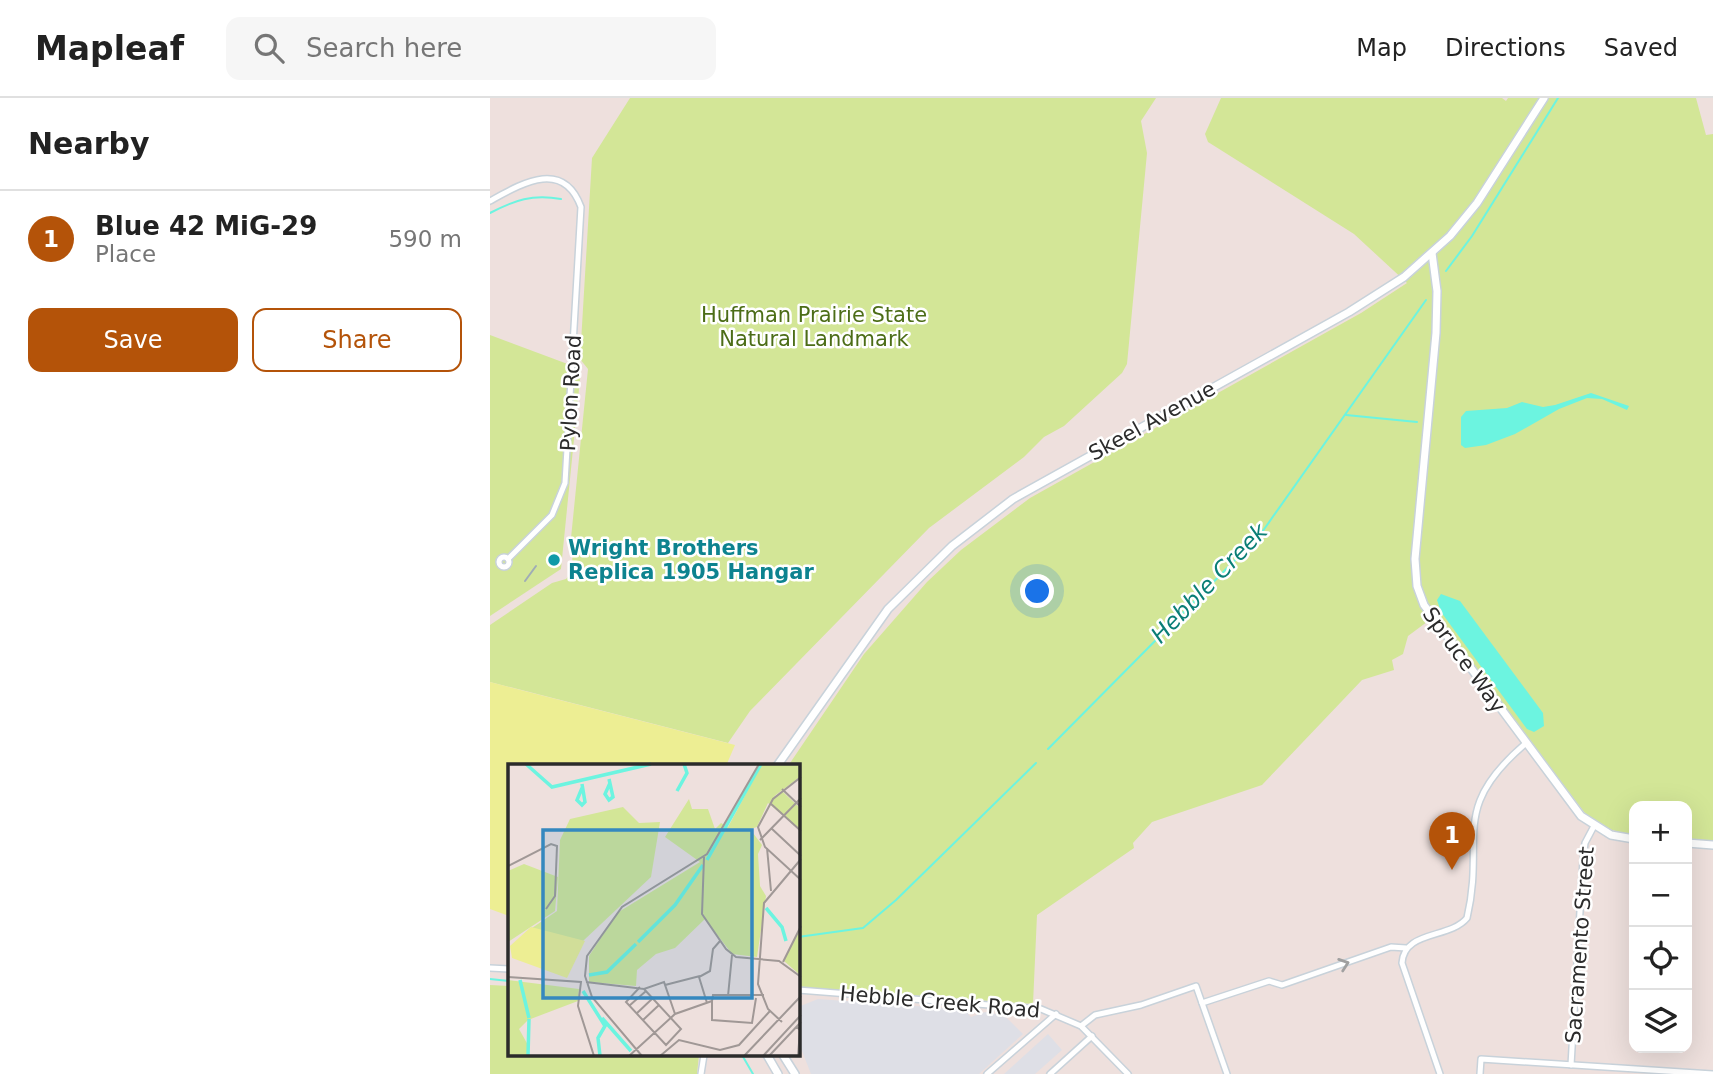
<!DOCTYPE html>
<meta charset="utf-8">
<style>
:root{--surface:#fff;--page:#f6f6f6;--text:#222;--muted:#767676;--line:#e0e0e0;--accent:#b45309}
body{margin:0;font-family:"DejaVu Sans",sans-serif;background:var(--page);color:var(--text)}
.controls{position:absolute;right:21px;bottom:21px;display:grid;overflow:hidden;border-radius:14px;box-shadow:0 7px 28px #0002}
.controls button{width:63px;height:63px;display:grid;place-items:center;padding:0;border:0;border-bottom:2px solid var(--line);background:var(--surface);color:var(--text);font:35px sans-serif}
.you{position:absolute;left:548px;top:494px;width:24px;height:24px;margin:-18px;border:5px solid #fff;border-radius:50%;background:#1a73e8;box-shadow:0 0 0 10px #1a73e833}
.badge{display:grid;place-items:center;width:46px;height:46px;border-radius:50%;background:var(--accent);color:#fff;font-size:23px;font-weight:700}
.pin{position:absolute;translate:-50% -58px;filter:drop-shadow(0 2px 4px #0008)}
.pin::after{content:'';position:absolute;top:37px;width:24px;height:21px;background:inherit;clip-path:polygon(0 0,100% 0,50% 100%)}
.list{margin:0;padding:0;list-style:none}
h2{display:flex;justify-content:space-between;align-items:center;height:91px;margin:0;padding:0 28px;font-size:30px}
h2 small{font-size:23px;font-weight:400;color:var(--muted)}
.list li{display:grid;grid-template-columns:46px 1fr auto;gap:21px;align-items:center;box-sizing:border-box;height:98px;padding:0 28px;border-top:2px solid var(--line)}
.list b{display:block;font-size:26px;white-space:nowrap}
.list p{margin:0;font-size:23px;white-space:nowrap;color:var(--muted)}
.list em{font-size:23px;font-style:normal;color:var(--muted)}
.actions{display:flex;gap:14px;padding:21px 28px}
.actions a{flex:1;padding:16px 0;border:2px solid var(--accent);border-radius:14px;text-align:center;font-size:24px;color:var(--accent)}
.actions .main{background:var(--accent);color:#fff}
.icon{flex:none;width:38px;height:38px;fill:none;stroke:currentColor;stroke-width:2;stroke-linecap:round;stroke-linejoin:round}
.map{position:relative;flex:none;width:1223px;height:976px;overflow:hidden}
header{display:flex;align-items:center;gap:42px;box-sizing:border-box;height:98px;padding:0 35px;background:var(--surface);border-bottom:2px solid var(--line)}
header strong{font-size:33px}
nav{display:flex;gap:38px;margin-inline-start:auto;font-size:24px}
.search{width:490px;height:63px;background:var(--page);display:flex;align-items:center;gap:18px;box-sizing:border-box;padding:0 24px;border-radius:14px;color:var(--muted);font-size:26px}
main{display:flex}
aside{flex:1;background:var(--surface)}
.map>svg:first-child{display:block}
</style>
<header>
<strong>Mapleaf</strong>
<div class="search"><svg class="icon" aria-label="search" viewBox="0 0 24 24"><circle cx="10" cy="10" r="6"/><path d="M15 15l6 6"/></svg>Search here</div>
<nav><a>Map</a><a>Directions</a><a>Saved</a></nav>
</header>
<main>
<aside>
<h2>Nearby<small></small></h2>
<ul class="list">
<li><span class="badge">1</span><div><b>Blue 42 MiG-29</b><p>Place</p></div><em>590 m</em></li>
</ul>
<div class="actions"><a class="main">Save</a><a>Share</a></div>
</aside>
<div class="map">
<svg width="1223" height="976" viewBox="0 0 1223 976">
<rect width="100%" height="100%" fill="#eee0dd"/>
<!-- industrial -->
<g fill="#dedfe6">
<path d="M328,901L481,912L478,916L481,919L495,914L506,916L517,920L533,936L489,976H321L308,943V909Z"/>
<path d="M558,936L572,952L545,976H514Z"/>
</g>
<!-- green -->
<g fill="#d3e697">
<path d="M140,0H666L651,23L657,55L637,266L632,275L574,328L554,339L534,359L439,430L260,613L238,645L0,584V527L62,485L76,481L83,473L81,440L98,271L90,261L102,60Z"/>
<path d="M731,0H1012L1016,3L1018,0H1206L1216,37L1223,36V743L1197,741V708H1144V738L1115,730L1097,718L945,518L918,538L913,556L902,562L904,572L872,582L772,687L662,724L643,745L644,750L547,817L543,906L308,889V668H298L374,556L437,484L471,452L540,400L871,215L917,185L864,136L718,44L715,36Z"/>
<path d="M0,237L91,271L71,471L0,518Z"/>
<path d="M0,887L19,888V957H209L207,976H0Z"/>
</g>
<!-- pitch -->
<path fill="#edee93" d="M0,584L245,647L236,668H19V818L0,811Z"/>
<!-- water -->
<g fill="#6cf4e0">
<path d="M1101,295L1139,308L1137,312L1112,301L1097,300L1069,311L1025,336L996,347L975,350L971,347V319L976,313L1017,310L1032,304L1053,309L1065,307Z"/>
<path d="M951,496L970,503L1053,615L1054,628L1044,634L1037,631L951,514L947,502Z"/>
</g>
<g fill="none" stroke-linecap="round" stroke-linejoin="round">
<!-- stream -->
<g stroke="#6cf4e0" stroke-width="2">
<path d="M0,115C25,102 42,96 71,101"/>
<path d="M956,173L982,138L1068,0"/>
<path d="M856,317L927,324"/>
<path d="M558,651L770,437L936,202"/>
<path d="M308,839L373,830L406,802L546,665"/>
<path d="M0,881L19,883"/>
<path d="M252,957L263,976"/>
</g>
<!-- minor casing -->
<g stroke="#c8d2da" stroke-width="8">
<g id="minor">
<path d="M0,103C31,86 73,60 91,109L75,385L62,417L18,461"/>
<circle cx="14" cy="464" r="5"/>
<path d="M0,870L19,871"/>
<path d="M308,892L551,911L591,928L638,976"/>
<path d="M712,905L779,883L792,887L901,849L916,850"/>
<path d="M591,928L605,917L651,907L706,888L737,976"/>
<path d="M1081,967L1093,762L1095,745L1104,728"/>
<path d="M211,976L214,957"/>
<path d="M497,976L566,916"/>
<path d="M560,976L602,938"/>
<path d="M950,976L912,865C914,832 960,841 977,820C996,739 958,712 1035,646"/>
<path d="M990,976L991,961L1223,976"/>
</g>
</g>
<!-- tertiary casing -->
<g stroke="#c8d2da" stroke-width="10">
<g id="tertiary">
<path d="M942,155L947,193L946,235L925,461L927,488L934,507L1091,718L1121,737L1144,741"/>
<path d="M287,668L398,511L462,448L523,401L859,214L914,179L960,138L987,105L1054,0"/>
<path d="M1197,745L1223,747"/>
<path d="M277,957L288,976"/>
<path d="M293,957L305,976"/>
</g>
</g>
<!-- minor -->
<use href="#minor" stroke="#fff" stroke-width="5"/>
<!-- tertiary -->
<use href="#tertiary" stroke="#fff" stroke-width="7"/>
<!-- rail -->
<path stroke="#9facb6" stroke-width="2" d="M35,483L46,468"/>
</g>
<!-- one-way arrows -->
<defs><path id="oneway-chevron" d="M-2-3.5L2.5 0L-2 3.5" fill="none" stroke-width="1.6" stroke-linecap="round" stroke-linejoin="round" transform="scale(1.75)"/></defs>
<use stroke="#a0a0a0" href="#oneway-chevron" transform="translate(854 866) rotate(-19)"/>
<!-- markers -->
<circle fill="#0f9aa8" stroke="#fff" stroke-width="2.5" cx="64" cy="462" r="7"/>
<g text-anchor="middle" dominant-baseline="central" stroke-width="5" stroke-linejoin="round" paint-order="stroke">
<!-- park labels -->
<g font-size="21" fill="#4c6d17" stroke="#fff">
<text x="324" y="217">Huffman Prairie State<tspan x="324" dy="24">Natural Landmark</tspan></text>
</g>
<!-- street labels -->
<g font-size="21" fill="#2b2b2b" stroke="#fff">
<text transform="translate(81 295) rotate(-87)">Pylon Road</text>
<text transform="translate(662 323) rotate(-29)">Skeel Avenue</text>
<text transform="translate(974 562) rotate(54)">Spruce Way</text>
<text transform="translate(1090 847) rotate(-86)">Sacramento Street</text>
<text transform="translate(450 904) rotate(5)">Hebble Creek Road</text>
</g>
<!-- culture labels -->
<g font-size="21" font-weight="bold" fill="#0d838f" stroke="#fff" text-anchor="start">
<text x="78" y="450">Wright Brothers<tspan x="78" dy="24">Replica 1905 Hangar</tspan></text>
</g>
<!-- water labels -->
<g font-size="23" font-style="italic" fill="#0a7e76" stroke="#fff">
<text transform="translate(719 485) rotate(-46)">Hebble Creek</text>
</g>
</g>
<!-- overview -->
<g transform="translate(18 666)">
<rect width="292" height="292" fill="#eee0dd"/>
<path d="M254,0H292V13L265,33L275,28L292,44V66L260,39L249,63L242,65L254,81L250,90L252,122L258,132L249,193L224,190L197,155L167,184L148,190L129,206L128,222L81,218V192L109,149L192,98L157,73L181,35L184,45H200L207,65L213,59L220,63ZM115,43L131,59L152,58L143,113L75,177L24,164L49,147L52,76L62,55ZM16,100L50,113L47,147L0,178V107ZM292,163V211L276,197ZM0,216L71,225L70,237L20,256L11,265L20,281L19,292H0Z" fill="#d3e697"/>
<path d="M23,163L77,177L59,214L4,194L2,182Z" fill="#edee93"/>
<path fill="none" stroke="#6cf4e0" stroke-width="3.5" d="M18,0L44,23L143,0M101,15L105,33L101,36L97,30L102,19M74,20L77,38L74,41L69,36L74,24M169,27L179,9L176,0M199,96L253,0M258,144L274,163L278,177M130,178L167,141L195,101M81,211L99,208L128,180M12,216L21,254M75,227L97,262L90,274L92,292M94,254L123,287M20,292L21,255"/>
<path fill="none" stroke="#a09896" stroke-width="2" d="M293,13L265,35L250,63L257,83L293,116M274,25L293,43M262,39L293,67M263,64L293,92M252,76L293,34M259,84L263,127M196,93L194,150L218,185L228,193L271,197L293,213M0,102L43,80L49,82L47,132L38,145M275,198L293,162M0,213L73,218L70,242L86,292M78,218L136,225L156,218L167,250M157,221L192,212M132,223L118,238L158,281L173,265L136,225M220,232L224,191M204,237V256L244,259L248,234M204,237L205,231H256M199,239L191,213L202,207L205,185L212,177M121,242L138,227M128,250L145,234M135,256L151,241M274,258L260,245L250,220L256,139L293,95M288,262L292,266L290,292M121,292L167,250L204,237M134,292L84,233L77,212L79,192L114,143L199,90L251,0M152,292L171,276L212,286L231,281L262,247M236,292L293,232M255,292L293,251M261,292L293,258"/>
<path fill="#3588bf" fill-opacity="0.15" stroke="#3588bf" stroke-width="3.5" d="M35,66H244V234H35Z"/>
<rect width="292" height="292" fill="none" stroke="#2b2b2b" stroke-width="3.5"/>
</g>
</svg>
<div class="controls">
<button>+</button>
<button>−</button>
<button><svg class="icon" aria-label="locate" viewBox="0 0 24 24"><circle cx="12" cy="12" r="6"/><path d="M12 2v4M12 18v4M2 12h4M18 12h4"/></svg></button>
<button><svg class="icon" aria-label="layers" viewBox="0 0 24 24"><path d="M12 4l9 5-9 5-9-5zM3 14l9 5 9-5"/></svg></button>
</div>
<div class="you"></div>
<div class="pin badge" style="left:962px;top:772px">1</div>
</div>
</main>
